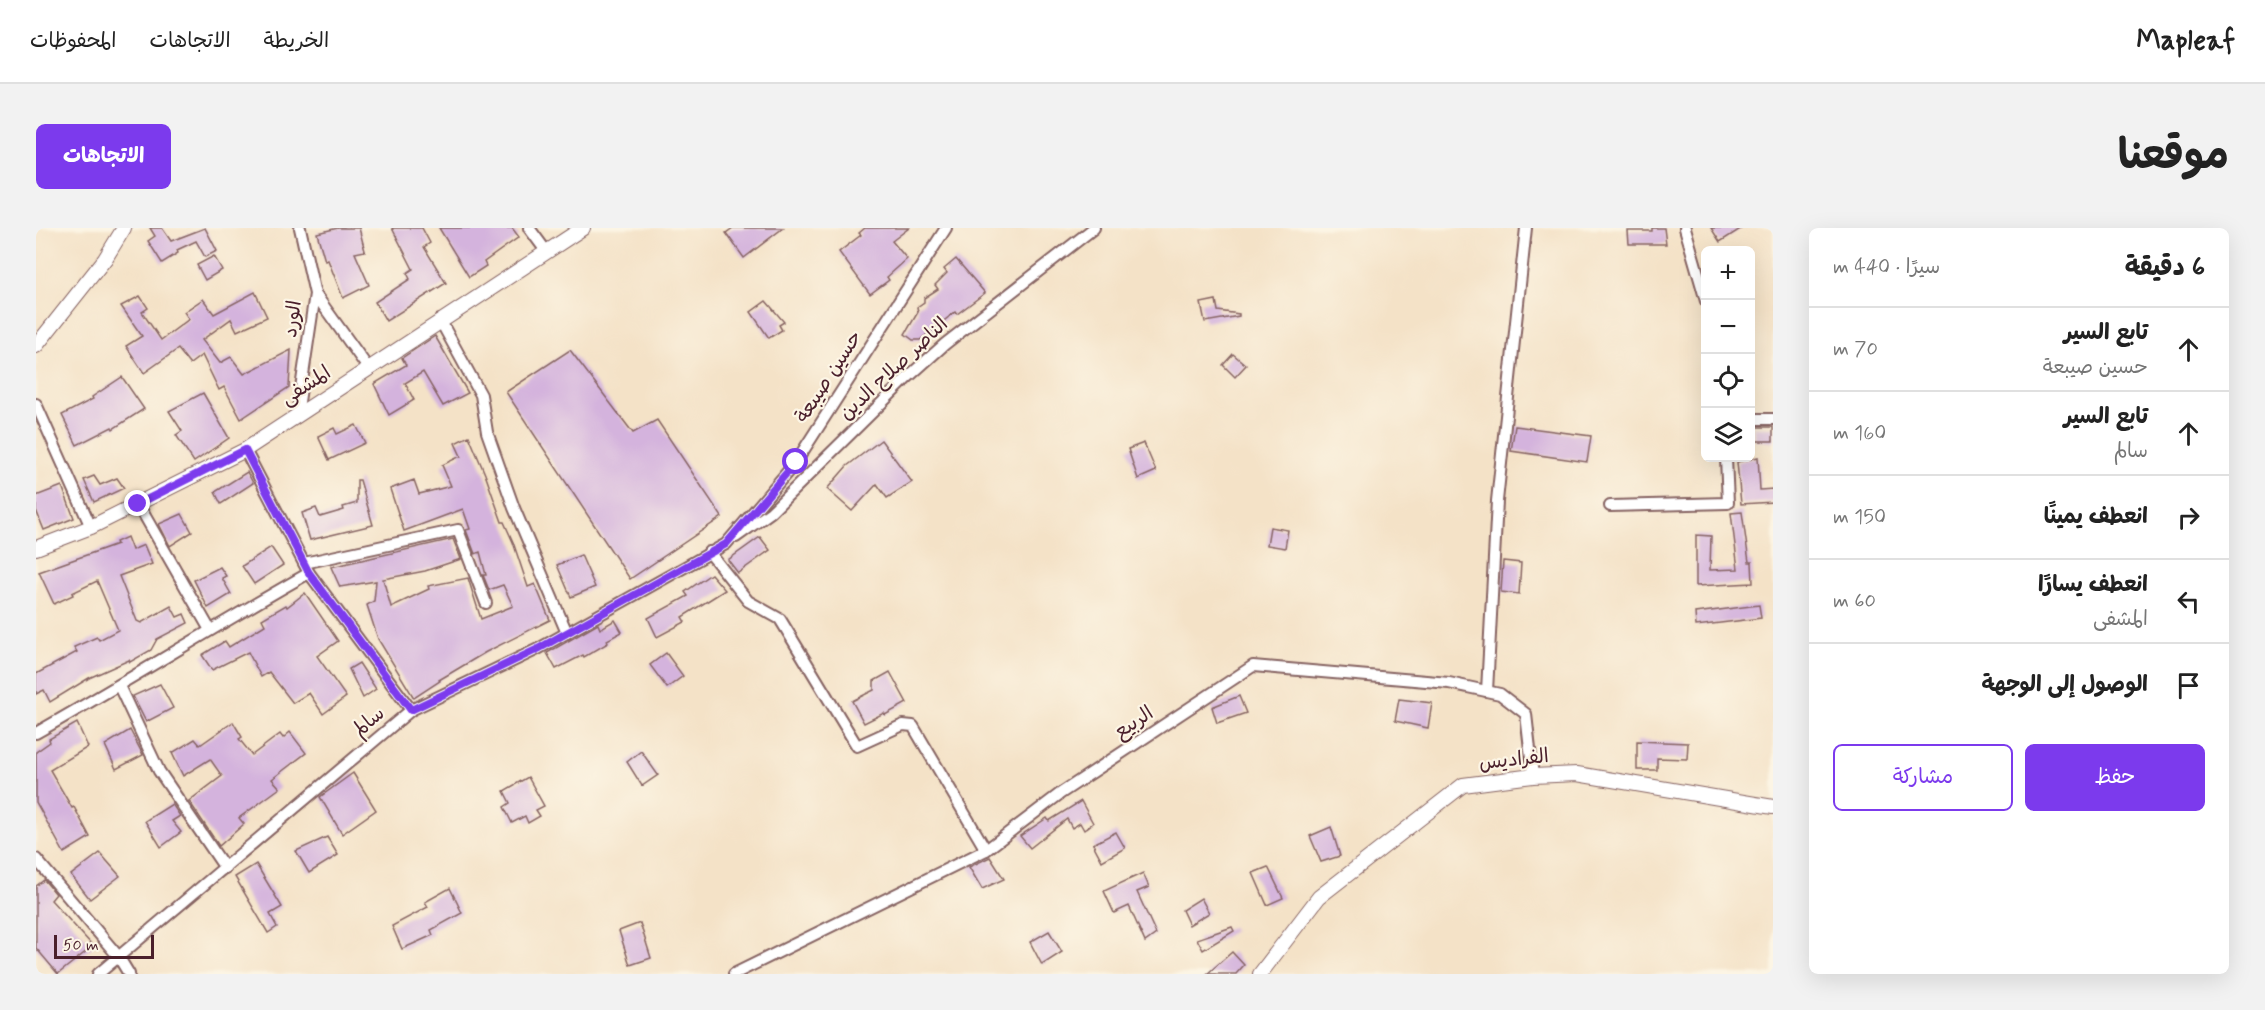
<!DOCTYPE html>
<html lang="ar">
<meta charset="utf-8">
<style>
:root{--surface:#fff;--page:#f2f2f2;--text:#222;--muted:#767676;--line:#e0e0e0;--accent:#7c3aed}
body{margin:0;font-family:Mynerve,"Playpen Sans Arabic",sans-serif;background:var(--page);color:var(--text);direction:rtl}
.controls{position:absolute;right:18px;top:18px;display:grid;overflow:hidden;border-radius:9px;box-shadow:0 6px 24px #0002}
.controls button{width:54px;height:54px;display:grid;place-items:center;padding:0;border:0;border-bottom:2px solid var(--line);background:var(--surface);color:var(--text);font:30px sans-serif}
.scale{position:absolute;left:18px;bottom:15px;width:100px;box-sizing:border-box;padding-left:6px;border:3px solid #4a1f2b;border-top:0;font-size:16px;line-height:21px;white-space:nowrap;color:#4a1f2b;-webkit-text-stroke:4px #fcf5e5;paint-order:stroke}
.stop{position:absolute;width:18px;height:18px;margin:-14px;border:4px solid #7c3aed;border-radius:50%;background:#fff}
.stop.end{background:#7c3aed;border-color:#fff;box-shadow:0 2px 6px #0008}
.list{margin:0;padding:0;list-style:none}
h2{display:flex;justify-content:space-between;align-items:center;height:78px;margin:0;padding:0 24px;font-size:26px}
h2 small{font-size:20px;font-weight:400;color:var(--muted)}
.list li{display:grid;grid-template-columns:39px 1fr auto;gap:18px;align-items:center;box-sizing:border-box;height:84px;padding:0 24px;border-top:2px solid var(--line)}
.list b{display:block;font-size:22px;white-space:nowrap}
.list p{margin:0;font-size:20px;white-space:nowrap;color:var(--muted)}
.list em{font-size:20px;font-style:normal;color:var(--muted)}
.actions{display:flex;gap:12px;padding:18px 24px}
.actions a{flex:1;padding:14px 0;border:2px solid var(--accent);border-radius:9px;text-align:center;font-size:21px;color:var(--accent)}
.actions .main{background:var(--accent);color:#fff}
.icon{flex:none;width:33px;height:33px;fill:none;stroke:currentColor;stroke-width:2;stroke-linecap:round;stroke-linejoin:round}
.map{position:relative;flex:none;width:1737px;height:746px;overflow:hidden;direction:ltr;border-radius:9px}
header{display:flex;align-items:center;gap:36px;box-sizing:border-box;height:84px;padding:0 30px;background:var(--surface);border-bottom:2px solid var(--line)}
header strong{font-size:28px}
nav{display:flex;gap:33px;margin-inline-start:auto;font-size:21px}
.intro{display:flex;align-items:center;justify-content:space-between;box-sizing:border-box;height:144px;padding:0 36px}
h1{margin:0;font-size:42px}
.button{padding:15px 27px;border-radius:9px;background:var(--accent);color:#fff;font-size:21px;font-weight:700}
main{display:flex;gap:36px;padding:0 36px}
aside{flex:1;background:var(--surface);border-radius:9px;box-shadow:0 6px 24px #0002}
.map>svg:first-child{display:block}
</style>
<header>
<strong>Mapleaf</strong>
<nav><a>الخريطة</a><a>الاتجاهات</a><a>المحفوظات</a></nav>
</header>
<div class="intro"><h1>موقعنا</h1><a class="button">الاتجاهات</a></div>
<main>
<aside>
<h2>6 دقيقة<small>سيرًا · 440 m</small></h2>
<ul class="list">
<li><svg class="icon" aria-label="ahead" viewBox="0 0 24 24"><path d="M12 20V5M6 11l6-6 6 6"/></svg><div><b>تابع السير</b><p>حسين صيبعة</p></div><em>70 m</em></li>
<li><svg class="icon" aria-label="ahead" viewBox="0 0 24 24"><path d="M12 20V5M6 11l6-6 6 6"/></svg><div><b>تابع السير</b><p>سالم</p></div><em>160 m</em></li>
<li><svg class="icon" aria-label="right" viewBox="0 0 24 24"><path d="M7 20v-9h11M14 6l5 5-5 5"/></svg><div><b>انعطف يمينًا</b></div><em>150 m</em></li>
<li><svg class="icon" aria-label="left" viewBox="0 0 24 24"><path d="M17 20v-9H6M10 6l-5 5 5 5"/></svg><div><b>انعطف يسارًا</b><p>المشفى</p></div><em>60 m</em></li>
<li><svg class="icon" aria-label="arrive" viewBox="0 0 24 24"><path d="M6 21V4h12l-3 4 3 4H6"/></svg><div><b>الوصول إلى الوجهة</b></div></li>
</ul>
<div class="actions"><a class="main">حفظ</a><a>مشاركة</a></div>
</aside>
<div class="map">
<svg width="1737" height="746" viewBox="0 0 1737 746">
<rect width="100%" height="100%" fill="#fcf5e5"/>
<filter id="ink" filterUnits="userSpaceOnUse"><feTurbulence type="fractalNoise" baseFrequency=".0167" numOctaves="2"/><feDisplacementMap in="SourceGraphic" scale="12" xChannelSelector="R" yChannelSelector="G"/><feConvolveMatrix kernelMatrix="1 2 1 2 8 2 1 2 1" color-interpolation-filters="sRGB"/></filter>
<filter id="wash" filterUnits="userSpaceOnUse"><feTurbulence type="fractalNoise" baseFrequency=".008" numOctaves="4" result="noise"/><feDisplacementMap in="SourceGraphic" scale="24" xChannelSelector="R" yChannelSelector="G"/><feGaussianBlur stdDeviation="1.35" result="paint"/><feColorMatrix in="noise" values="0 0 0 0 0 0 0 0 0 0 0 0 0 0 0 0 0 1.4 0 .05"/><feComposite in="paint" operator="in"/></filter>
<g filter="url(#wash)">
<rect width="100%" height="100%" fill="#f4e2c7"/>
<g id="blocks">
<!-- building -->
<g fill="#d4b3dd">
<path d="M114,0H126L135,13L169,0L181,23L169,29L160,13L141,22L142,25L126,35L112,13L119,8Z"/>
<path d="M302,0H323L329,23L319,25L333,57L307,70L292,32L289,33L281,5Z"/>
<path d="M356,0H386L394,15L388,19L410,55L350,93L339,74L374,51L371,45L377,41Z"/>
<path d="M403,0H476L483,9L448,34L450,38L433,49Z"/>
<path d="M697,0H747L708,30L690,5Z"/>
<path d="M829,0H873L856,13L871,31L851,49L853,52L834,66L803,24L825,7L823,5Z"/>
<path d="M1616,0H1628L1630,16H1593L1592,3H1616Z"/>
<path d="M1675,0H1706L1684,14Z"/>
<path d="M178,28L186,42L169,52L161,37Z"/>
<path d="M920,31L949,65L921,86L919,84L884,112H877L869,106L882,84L881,79L888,74V70L902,61L899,57L911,45L908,41Z"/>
<path d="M219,64L231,89L201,103L195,91L166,112L184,135L195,129L208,146L255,122L253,159L205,191L188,159L183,162L166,127L154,136L142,121L108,145L90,118L106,108L85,78L104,68L112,80L106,84L125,112L153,91L148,84L167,71L178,86Z"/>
<path d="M1180,72L1182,83L1203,86V88L1169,94L1165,75Z"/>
<path d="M730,73L748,94L743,97L746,102L733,110L715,84Z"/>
<path d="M399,108L432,165L407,178L387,144L369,155L378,172L353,187L338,156L370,137L366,130Z"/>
<path d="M534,122L597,205L621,192L686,289L594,351L470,164Z"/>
<path d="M1197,126L1210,137L1199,149L1187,137Z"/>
<path d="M86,149L108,181L77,201L76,199L41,217L26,187L57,171L56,169Z"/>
<path d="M167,165L193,210L158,234L140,207L146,203L133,183Z"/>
<path d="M320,197L329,215L293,232L282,208L298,200L301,206Z"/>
<path d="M1479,198L1555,208L1551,234L1475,223Z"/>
<path d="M1717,199H1737V213H1720Z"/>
<path d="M433,208L449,246L466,294H468L477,314L492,359L499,356L514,392L450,424L403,452L404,453L378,470L342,411L331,377L338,373L340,353L304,359L295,339L417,311L425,331L389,343L347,351L355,379L393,361L392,358L432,350L445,391L477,378L467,357L453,362L447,347H450L444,324L439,326L430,302L434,301L427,281L368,303L354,261L378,252L383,266L415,258L406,237L425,228L419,215Z"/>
<path d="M845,212L876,254L851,270L841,256L816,283L791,261L811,238Z"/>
<path d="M1108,215L1120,243L1102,251L1092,221Z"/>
<path d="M1722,229L1724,262L1737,261V274L1705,276L1701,234Z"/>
<path d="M211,244L217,255L185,276L179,264Z"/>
<path d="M58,248L64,257L81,250L88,260L58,274L48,252Z"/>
<path d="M321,252H324L337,297L274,312L266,285L280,280L284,289L308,282L307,279L321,275Z"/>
<path d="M26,258L38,290L8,302L0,282V268Z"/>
<path d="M1706,284L1713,334H1716L1717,355L1660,358V307L1675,308L1674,342L1702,341L1695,285Z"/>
<path d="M146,286L156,304L134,318L123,296Z"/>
<path d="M1234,299L1252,302L1249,320L1231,317Z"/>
<path d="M91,309L96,322L108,317L116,336L83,348L101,393L105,395L135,378L141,389L148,386L152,395L121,411L115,422L94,434L93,432L53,450L14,474L8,462L0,466V446L41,424L38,419L61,409L63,412L82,402L61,353L36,365L37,367L18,376L3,344L81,316L80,314Z"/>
<path d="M724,309L734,322L702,345L692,332Z"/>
<path d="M235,319L247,337L218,356L206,338Z"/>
<path d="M545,327L559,359L535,369L521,337Z"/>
<path d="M1467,333L1485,335L1483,366L1465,364Z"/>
<path d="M184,339L190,348L186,350L195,366L172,380L158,352Z"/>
<path d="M675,346L689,362L646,389L649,394L621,409L612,390L652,368L649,364Z"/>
<path d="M269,365L302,413L281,428L310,469L287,486L273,465L257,475L233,444L225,449L212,424L176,442L166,427L189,413L193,419L229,397L226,391L250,377L251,379Z"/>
<path d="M1723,377L1725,390L1660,398L1659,385Z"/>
<path d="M579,392L586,404L571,412L572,415L548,429L547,427L520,441L511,425L562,396L564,401Z"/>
<path d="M630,425L647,448L631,460L614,437Z"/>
<path d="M323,435L340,461L327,470L313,441Z"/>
<path d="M854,444L871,475L849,487L848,485L828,495L816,473L838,462V453Z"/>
<path d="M124,456L137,480L110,494L97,468Z"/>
<path d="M1203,468L1210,485L1181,495L1176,479Z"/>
<path d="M1363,471L1396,475L1392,500L1359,493Z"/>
<path d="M197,494L206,509L203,511L216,527L244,506L247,510L254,504L270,525L236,551L244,560L203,590L208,596L183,618L153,573L186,548L174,531L147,548L136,525L159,511L164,517Z"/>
<path d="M41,495L52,519L14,542L36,580L38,579L54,609L28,625L0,574V524L14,514L13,511Z"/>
<path d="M94,502L107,527L80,541L69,517Z"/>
<path d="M1601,513L1652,515L1651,531L1621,530V542H1601Z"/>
<path d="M605,523L622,547L606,558L591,534Z"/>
<path d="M317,545L340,582L306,606L284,569Z"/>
<path d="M492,549L508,578L500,582L504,588L492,595L489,588L476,595L468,579L474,575L468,563Z"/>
<path d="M1045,573L1057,595L1048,602L1044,595L1036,600L1031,591L994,620L984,608L1011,590L1013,593Z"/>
<path d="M136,576L144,588L136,593L145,604L125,619L109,593Z"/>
<path d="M1295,599L1304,628L1285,634L1274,608Z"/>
<path d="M1080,604L1089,620L1066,633L1057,616Z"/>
<path d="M291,609L302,627L273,645L260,623Z"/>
<path d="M64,625L84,648L54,671L35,647Z"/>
<path d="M954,629L968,651L946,661L933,639Z"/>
<path d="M220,636L246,679L234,686L241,699L232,705L199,649Z"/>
<path d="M1232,639L1247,670L1231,677L1217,645Z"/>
<path d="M1107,645L1113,659L1101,664L1120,706L1109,714L1093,678L1078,685L1068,663Z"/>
<path d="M8,652L20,666L15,672L57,718L22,746L0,720V658Z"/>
<path d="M414,660L426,685L395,702L397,707L366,721L356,698L392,679L389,674Z"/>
<path d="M1165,670L1173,685L1153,697L1146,682Z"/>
<path d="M604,695L615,730L594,737L583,703Z"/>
<path d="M1196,699L1198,703L1167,722L1161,711Z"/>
<path d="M1013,703L1026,724L1006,737L994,714Z"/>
<path d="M1196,724L1208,737L1200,746H1171Z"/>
</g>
</g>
</g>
<g filter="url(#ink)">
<use href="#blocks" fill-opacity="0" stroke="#866362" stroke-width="1.5"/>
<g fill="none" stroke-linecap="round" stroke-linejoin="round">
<!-- minor casing -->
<g stroke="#866362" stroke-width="14">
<g id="minor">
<path d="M493,0L510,23"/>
<path d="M1649,0L1670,73"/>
<path d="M279,66L332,140"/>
<path d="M404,92L445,167L451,204L478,280L531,405"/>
<path d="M0,176L55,299"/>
<path d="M261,187L279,66L264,0"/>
<path d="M1714,191H1737"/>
<path d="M209,222L273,345L375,482"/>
<path d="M102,276L174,402"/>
<path d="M1574,278L1692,275L1690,230"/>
<path d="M700,309L735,284L871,150L909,116L1058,0"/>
<path d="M673,324L712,373L744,391L821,518L867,497L877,498L950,622"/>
<path d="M268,335L422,302L450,375"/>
<path d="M83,458L123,543L189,640"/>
<path d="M1451,463L1461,273L1490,0"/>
<path d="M0,505C92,453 181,397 273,345"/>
<path d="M0,631L82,728L93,746"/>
<path d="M62,746L375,482L502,421L690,316L760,234L910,0"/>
<path d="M698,746L950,622L1025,565L1217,438L1413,455L1464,466L1490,486L1497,548"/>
</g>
</g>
<!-- tertiary casing -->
<g stroke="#866362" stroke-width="16">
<g id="tertiary">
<path d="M0,118L69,31L88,0"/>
<path d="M0,320L55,299L209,222L547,0"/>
<path d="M1224,746L1283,669L1427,557L1497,548L1541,546L1737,579"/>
</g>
</g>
<!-- minor -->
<use href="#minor" stroke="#fff" stroke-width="10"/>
<!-- tertiary -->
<use href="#tertiary" stroke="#fff" stroke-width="14"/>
</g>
</g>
<g fill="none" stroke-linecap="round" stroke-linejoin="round" filter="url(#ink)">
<!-- route -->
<path stroke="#7c3aed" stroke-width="8" d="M102,276L209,222L273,345L375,482L502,421L690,316L760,234"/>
</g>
<g text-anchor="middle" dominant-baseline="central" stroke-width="4.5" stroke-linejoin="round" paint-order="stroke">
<!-- street labels -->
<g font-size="20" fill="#4a1f2b" stroke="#fcf5e5">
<text transform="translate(257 91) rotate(-82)">الورد</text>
<text transform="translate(858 141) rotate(-43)">الناصر صلاح الدين</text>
<text transform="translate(793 149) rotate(-57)">حسين صيبعة</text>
<text transform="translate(270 158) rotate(-33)">المشفى</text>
<text transform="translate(333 494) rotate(-40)">سالم</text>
<text transform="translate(1098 495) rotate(-33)">الربيع</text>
<text transform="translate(1478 532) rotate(-6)">الفراديس</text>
</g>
</g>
</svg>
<div class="controls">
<button>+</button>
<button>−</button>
<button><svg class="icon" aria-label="locate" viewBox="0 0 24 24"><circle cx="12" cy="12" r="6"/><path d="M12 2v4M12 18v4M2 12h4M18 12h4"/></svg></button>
<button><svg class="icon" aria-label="layers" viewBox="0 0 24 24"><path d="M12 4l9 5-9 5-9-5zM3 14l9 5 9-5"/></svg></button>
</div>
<div class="scale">50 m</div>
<div class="stop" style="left:760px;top:234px"></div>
<div class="stop end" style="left:102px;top:276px"></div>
</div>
</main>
